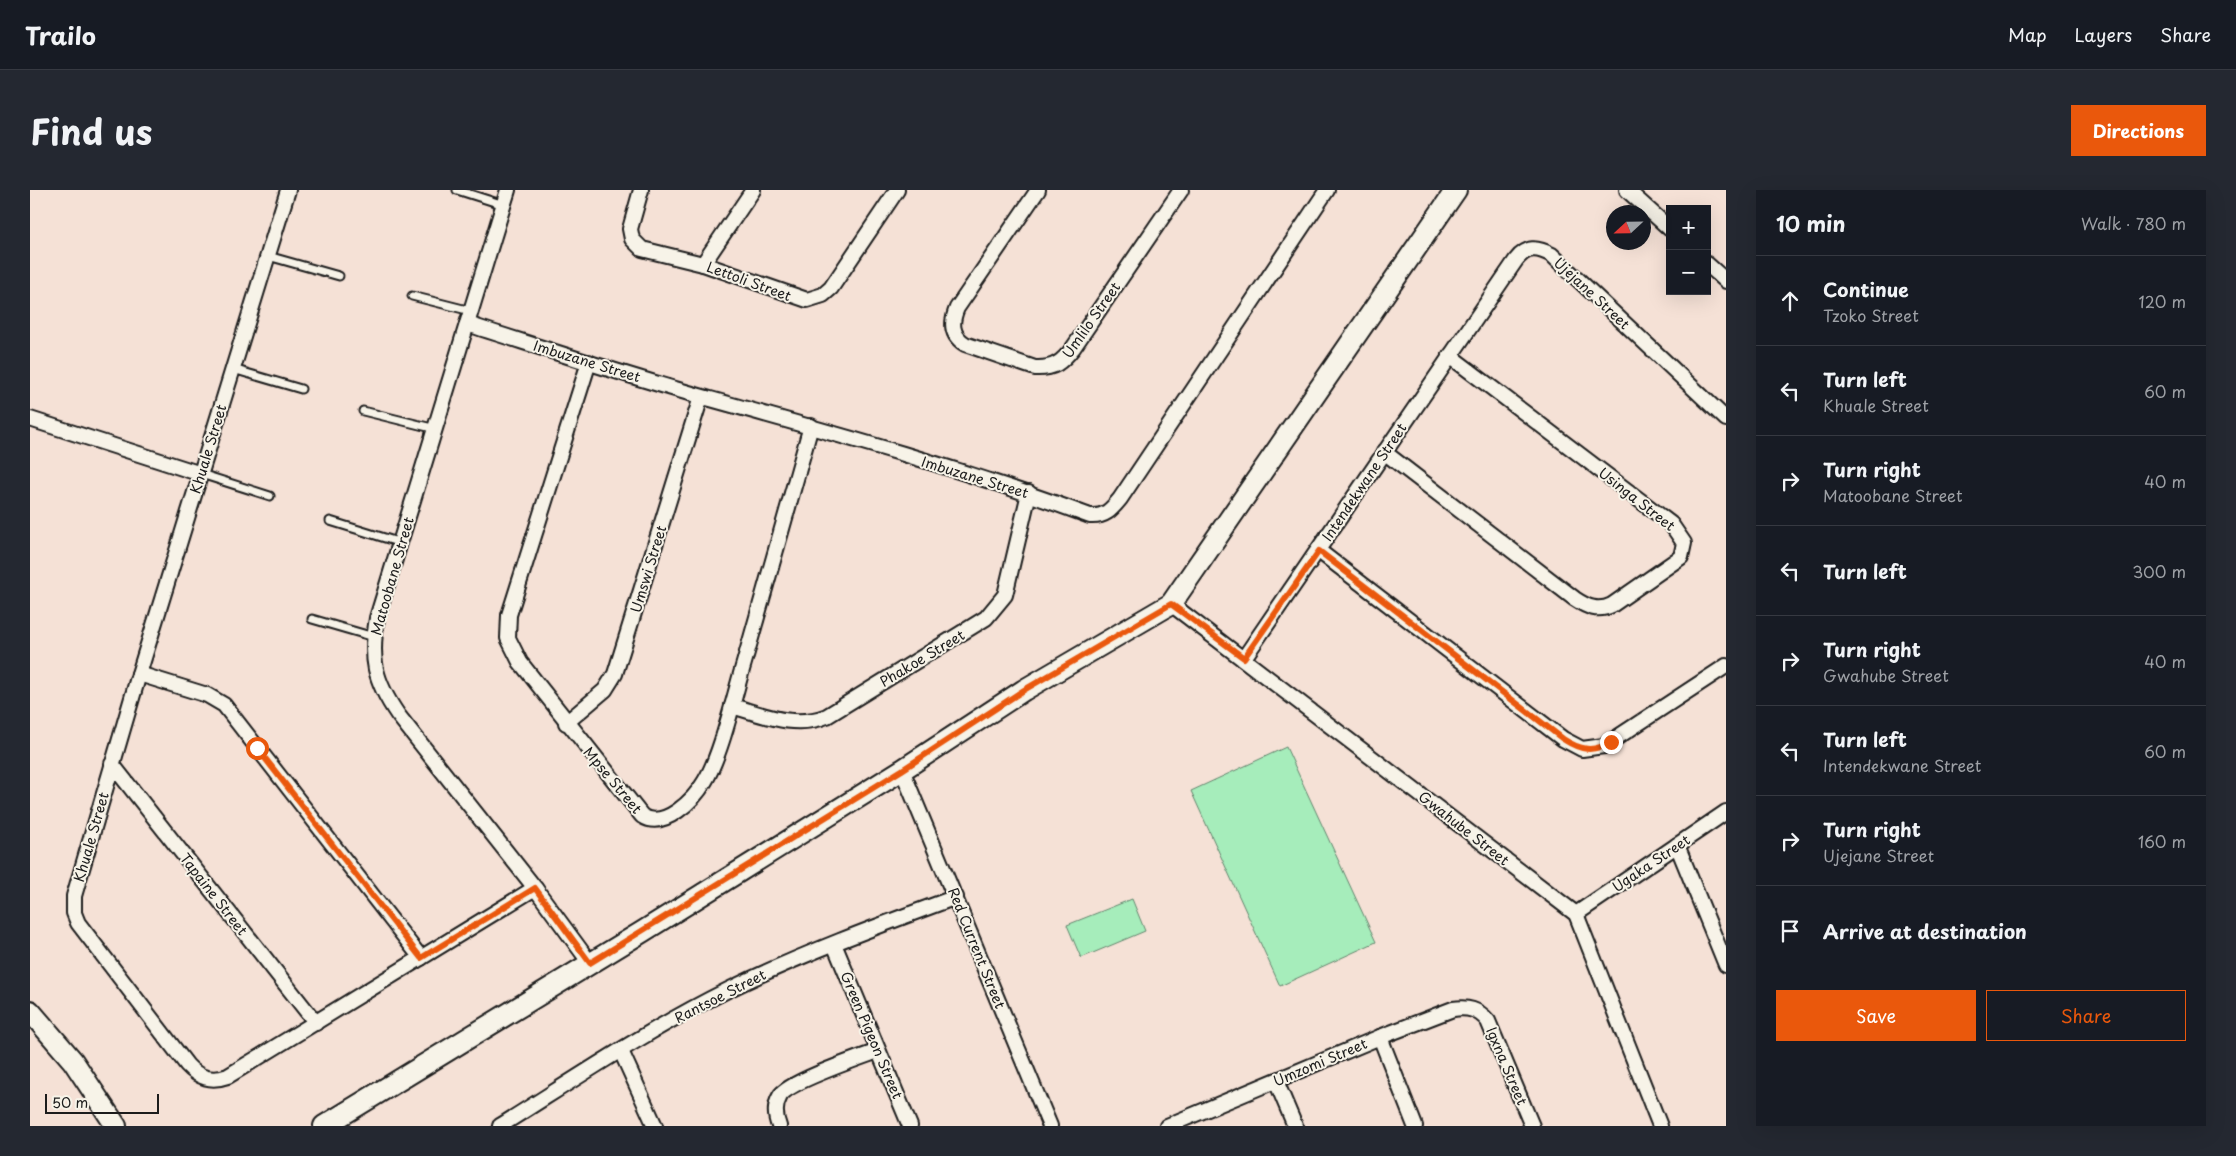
<!DOCTYPE html>
<meta charset="utf-8">
<style>
:root{--surface:#171b24;--page:#242831;--text:#f1f3f6;--muted:#9ea1a6;--line:#363941;--accent:#ea580c}
body{margin:0;font-family:"Playpen Sans",sans-serif;background:var(--page);color:var(--text)}
.controls{position:absolute;right:15px;top:15px;display:grid;overflow:hidden;border-radius:0px;box-shadow:0 5px 20px #0002}
.controls button{width:45px;height:45px;display:grid;place-items:center;padding:0;border:0;border-bottom:1px solid var(--line);background:var(--surface);color:var(--text);font:25px sans-serif}
.compass{position:absolute;left:1576px;top:15px;width:45px;height:45px;border-radius:50%;background:var(--surface);box-shadow:0 5px 20px #0002;rotate:248deg}
.scale{position:absolute;left:15px;bottom:12px;width:114px;box-sizing:border-box;padding-left:5px;border:2px solid #1c1c1c;border-top:0;font-size:14px;line-height:18px;white-space:nowrap;color:#1c1c1c;-webkit-text-stroke:4px #f7f3e8;paint-order:stroke}
.stop{position:absolute;width:15px;height:15px;margin:-11px;border:4px solid #ea580c;border-radius:50%;background:#fff}
.stop.end{background:#ea580c;border-color:#fff;box-shadow:0 1px 5px #0008}
.list{margin:0;padding:0;list-style:none}
h2{display:flex;justify-content:space-between;align-items:center;height:65px;margin:0;padding:0 20px;font-size:21px}
h2 small{font-size:16px;font-weight:400;color:var(--muted)}
.list li{display:grid;grid-template-columns:32px 1fr auto;gap:15px;align-items:center;box-sizing:border-box;height:90px;padding:0 20px;border-top:1px solid var(--line)}
.list b{display:block;font-size:19px;white-space:nowrap}
.list p{margin:0;font-size:16px;white-space:nowrap;color:var(--muted)}
.list em{font-size:16px;font-style:normal;color:var(--muted)}
.actions{display:flex;gap:10px;padding:15px 20px}
.actions a{flex:1;padding:11px 0;border:1px solid var(--accent);border-radius:0px;text-align:center;font-size:18px;color:var(--accent)}
.actions .main{background:var(--accent);color:#fff}
.icon{flex:none;width:28px;height:28px;fill:none;stroke:currentColor;stroke-width:2;stroke-linecap:round;stroke-linejoin:round}
.map{position:relative;flex:none;width:1696px;height:936px;overflow:hidden;border-radius:0px}
header{display:flex;align-items:center;gap:30px;box-sizing:border-box;height:70px;padding:0 25px;background:var(--surface);border-bottom:1px solid var(--line)}
header strong{font-size:24px}
nav{display:flex;gap:28px;margin-inline-start:auto;font-size:18px}
.intro{display:flex;align-items:center;justify-content:space-between;box-sizing:border-box;height:120px;padding:0 30px}
h1{margin:0;font-size:35px}
.button{padding:12px 22px;border-radius:0px;background:var(--accent);color:#fff;font-size:18px;font-weight:700}
main{display:flex;gap:30px;padding:0 30px}
aside{flex:1;background:var(--surface);border-radius:0px;box-shadow:0 5px 20px #0002}
.map>svg:first-child{display:block}
</style>
<header>
<strong>Trailo</strong>
<nav><a>Map</a><a>Layers</a><a>Share</a></nav>
</header>
<div class="intro"><h1>Find us</h1><a class="button">Directions</a></div>
<main>
<div class="map">
<svg width="1696" height="936" viewBox="0 0 1696 936">
<rect width="100%" height="100%" fill="#f5e1d6"/>
<filter id="ink" filterUnits="userSpaceOnUse"><feTurbulence type="fractalNoise" baseFrequency=".02" numOctaves="2"/><feDisplacementMap in="SourceGraphic" scale="10" xChannelSelector="R" yChannelSelector="G"/><feConvolveMatrix kernelMatrix="1 2 1 2 8 2 1 2 1" color-interpolation-filters="sRGB"/></filter>
<g filter="url(#ink)">
<!-- green -->
<g fill="#a6edbb" stroke="#61846c">
<path d="M1256,557L1346,752L1250,796L1161,601Z"/>
<path d="M1102,709L1115,741L1051,768L1037,735Z"/>
</g>
<g fill="none" stroke-linecap="round" stroke-linejoin="round">
<!-- lane casing -->
<g stroke="#1c1c1c" stroke-width="11">
<g id="lane">
<path d="M427,0L474,15"/>
<path d="M238,66L309,86"/>
<path d="M382,106L441,121"/>
<path d="M203,179L271,199"/>
<path d="M333,221L406,239"/>
<path d="M171,284L240,306"/>
<path d="M300,331L371,353"/>
<path d="M282,429L344,447"/>
</g>
</g>
<!-- street casing -->
<g stroke="#1c1c1c" stroke-width="18">
<g id="street">
<path d="M258,0L109,484L44,706V723L48,733L157,875C169,888 181,892 198,886L505,698"/>
<path d="M478,0L347,428C340,469 344,490 368,525L505,698L560,773"/>
<path d="M611,0L600,39L602,49L612,59L673,74L777,110L793,105L801,98L867,0"/>
<path d="M1008,0L927,118C921,132 921,145 935,154L1005,178C1024,179 1032,172 1043,158L1151,0"/>
<path d="M1597,0L1640,39"/>
<path d="M673,74L723,0"/>
<path d="M1677,74L1696,91"/>
<path d="M437,134C516,159 594,185 673,207C803,243 934,279 1060,326C1075,327 1081,320 1090,309L1297,0"/>
<path d="M559,172L479,425L478,448L490,472L612,626C634,640 664,610 675,591C692,563 704,506 714,473C736,394 759,315 781,236"/>
<path d="M0,229L171,284"/>
<path d="M1354,262L1545,409C1557,417 1568,422 1582,415L1651,367L1654,353L1641,334L1420,166"/>
<path d="M1289,361L1533,549L1552,559L1574,556L1696,476"/>
<path d="M1141,414L1546,724L1630,936"/>
<path d="M1214,468L1486,70C1497,56 1507,57 1522,65L1696,229"/>
<path d="M109,484L177,505L194,515L391,768"/>
<path d="M702,516C734,525 764,539 797,526L956,428L975,405L999,303"/>
<path d="M536,533L575,500L585,484L671,207"/>
<path d="M82,574L286,833"/>
<path d="M872,580L1020,936"/>
<path d="M1647,655L1696,775"/>
<path d="M1546,724L1696,622"/>
<path d="M804,754L880,936"/>
<path d="M1350,847L1385,936"/>
<path d="M591,861L625,936"/>
<path d="M1246,891L1265,936"/>
<path d="M470,936C545,889 619,839 698,800C771,764 850,735 926,707"/>
<path d="M749,936C745,926 744,916 750,906C758,892 829,868 848,861"/>
<path d="M1137,936L1350,847L1423,819C1438,817 1448,819 1458,831L1502,936"/>
</g>
</g>
<!-- secondary casing -->
<g stroke="#1c1c1c" stroke-width="24">
<g id="secondary">
<path d="M0,821L43,871L86,936"/>
<path d="M294,936L612,742L872,580L994,500L1141,414L1426,0"/>
</g>
</g>
<!-- lane -->
<use href="#lane" stroke="#f7f3e8" stroke-width="7"/>
<!-- street -->
<use href="#street" stroke="#f7f3e8" stroke-width="14"/>
<!-- secondary -->
<use href="#secondary" stroke="#f7f3e8" stroke-width="20"/>
</g>
</g>
<g fill="none" stroke-linecap="round" stroke-linejoin="round" filter="url(#ink)">
<!-- route -->
<path stroke="#ea580c" stroke-width="6" d="M227,558L391,768L505,698L560,773L872,580L994,500L1141,414L1214,468L1289,361L1533,549C1550,560 1563,563 1581,552"/>
</g>
<g text-anchor="middle" dominant-baseline="central" stroke-width="4" stroke-linejoin="round" paint-order="stroke">
<!-- street labels -->
<g font-size="14" fill="#1c1c1c" stroke="#f7f3e8">
<text transform="translate(719 91) rotate(20)">Lettoli Street</text>
<text transform="translate(1562 103) rotate(43)">Ujejane Street</text>
<text transform="translate(1061 130) rotate(-55)">Umlilo Street</text>
<text transform="translate(557 171) rotate(17)">Imbuzane Street</text>
<text transform="translate(178 259) rotate(-73)">Khuale Street</text>
<text transform="translate(945 287) rotate(17)">Imbuzane Street</text>
<text transform="translate(1334 292) rotate(-56)">Intendekwane Street</text>
<text transform="translate(1607 309) rotate(38)">Usinga Street</text>
<text transform="translate(618 379) rotate(-73)">Umswi Street</text>
<text transform="translate(362 386) rotate(-74)">Matoobane Street</text>
<text transform="translate(892 468) rotate(-31)">Phakoe Street</text>
<text transform="translate(583 590) rotate(50)">Mpse Street</text>
<text transform="translate(1434 638) rotate(38)">Gwahube Street</text>
<text transform="translate(61 647) rotate(-74)">Khuale Street</text>
<text transform="translate(1621 673) rotate(-34)">Ugaka Street</text>
<text transform="translate(184 704) rotate(52)">Tapaine Street</text>
<text transform="translate(947 758) rotate(68)">Red Current Street</text>
<text transform="translate(690 806) rotate(-27)">Rantsoe Street</text>
<text transform="translate(842 845) rotate(67)">Green Pigeon Street</text>
<text transform="translate(1290 872) rotate(-23)">Umzomi Street</text>
<text transform="translate(1477 876) rotate(67)">Igxna Street</text>
</g>
</g>
</svg>
<div class="controls">
<button>+</button>
<button>−</button>
</div>
<svg class="compass" viewBox="-18 -18 36 36"><path d="M0-13l5 13h-10z" fill="#e53935"/><path d="M0 13l5-13h-10z" fill="#9ea1a6"/></svg>
<div class="scale">50 m</div>
<div class="stop" style="left:227px;top:558px"></div>
<div class="stop end" style="left:1581px;top:552px"></div>
</div>
<aside>
<h2>10 min<small>Walk · 780 m</small></h2>
<ul class="list">
<li><svg class="icon" aria-label="ahead" viewBox="0 0 24 24"><path d="M12 20V5M6 11l6-6 6 6"/></svg><div><b>Continue</b><p>Tzoko Street</p></div><em>120 m</em></li>
<li><svg class="icon" aria-label="left" viewBox="0 0 24 24"><path d="M17 20v-9H6M10 6l-5 5 5 5"/></svg><div><b>Turn left</b><p>Khuale Street</p></div><em>60 m</em></li>
<li><svg class="icon" aria-label="right" viewBox="0 0 24 24"><path d="M7 20v-9h11M14 6l5 5-5 5"/></svg><div><b>Turn right</b><p>Matoobane Street</p></div><em>40 m</em></li>
<li><svg class="icon" aria-label="left" viewBox="0 0 24 24"><path d="M17 20v-9H6M10 6l-5 5 5 5"/></svg><div><b>Turn left</b></div><em>300 m</em></li>
<li><svg class="icon" aria-label="right" viewBox="0 0 24 24"><path d="M7 20v-9h11M14 6l5 5-5 5"/></svg><div><b>Turn right</b><p>Gwahube Street</p></div><em>40 m</em></li>
<li><svg class="icon" aria-label="left" viewBox="0 0 24 24"><path d="M17 20v-9H6M10 6l-5 5 5 5"/></svg><div><b>Turn left</b><p>Intendekwane Street</p></div><em>60 m</em></li>
<li><svg class="icon" aria-label="right" viewBox="0 0 24 24"><path d="M7 20v-9h11M14 6l5 5-5 5"/></svg><div><b>Turn right</b><p>Ujejane Street</p></div><em>160 m</em></li>
<li><svg class="icon" aria-label="arrive" viewBox="0 0 24 24"><path d="M6 21V4h12l-3 4 3 4H6"/></svg><div><b>Arrive at destination</b></div></li>
</ul>
<div class="actions"><a class="main">Save</a><a>Share</a></div>
</aside>
</main>
